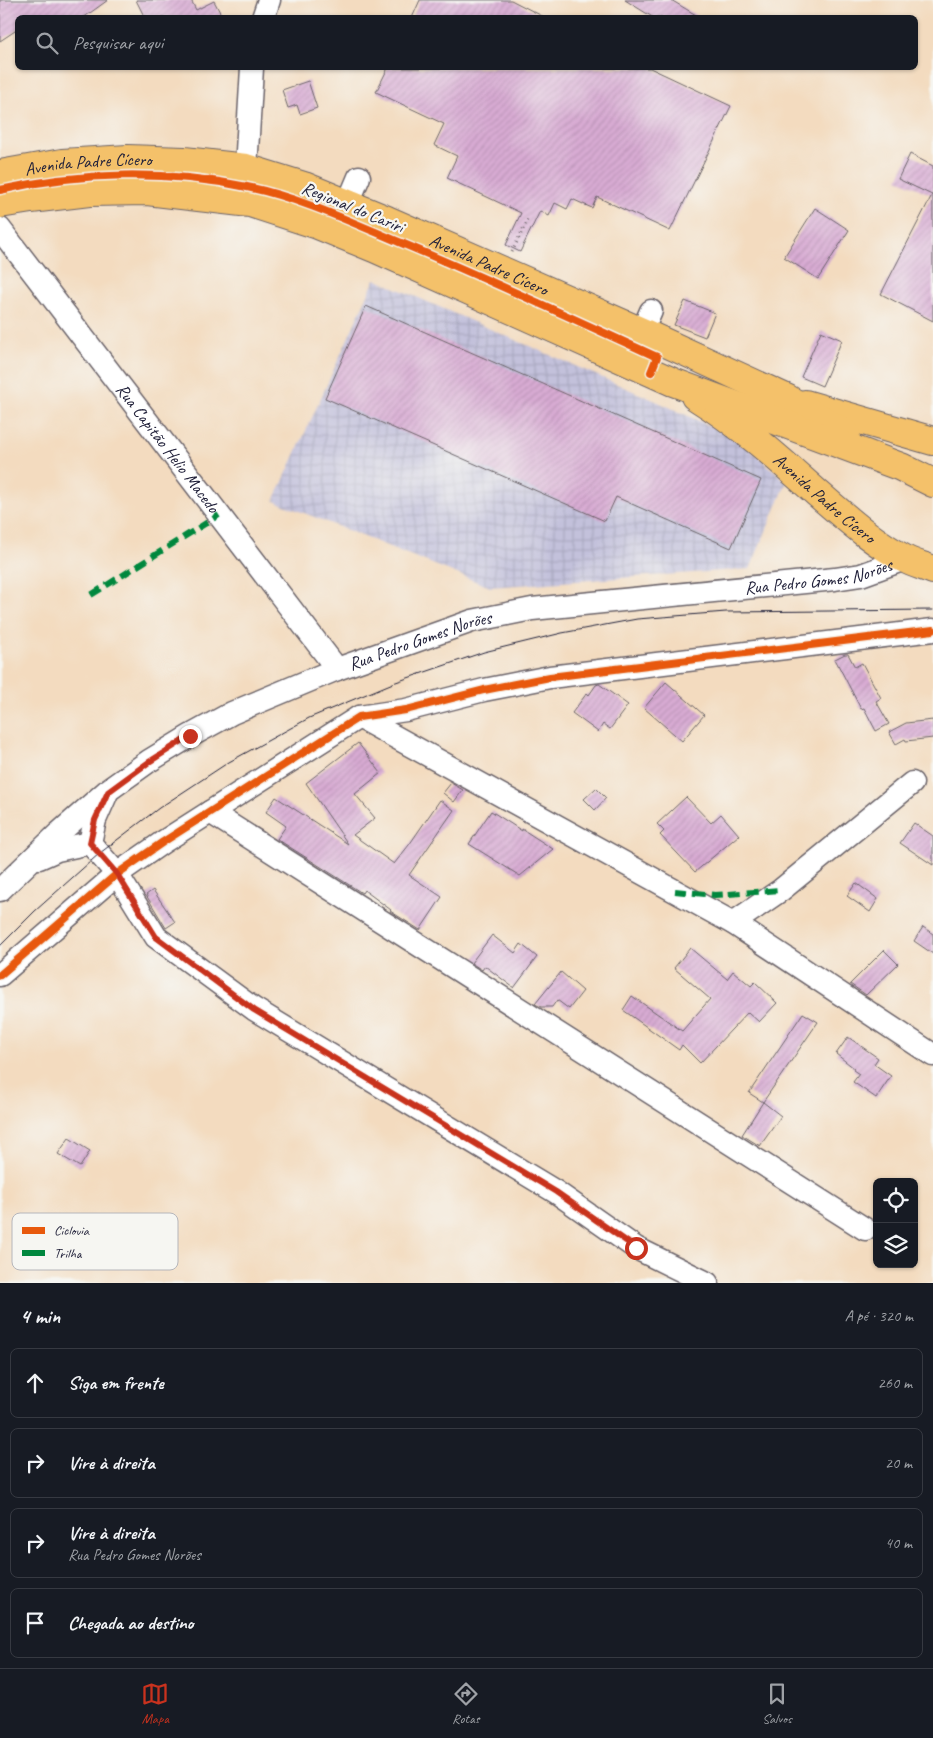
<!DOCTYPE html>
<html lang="pt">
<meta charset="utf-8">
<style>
:root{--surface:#171b24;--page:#242831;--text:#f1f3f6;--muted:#9ea1a6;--line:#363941;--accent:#c8321e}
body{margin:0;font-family:Caveat,sans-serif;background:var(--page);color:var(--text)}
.controls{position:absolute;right:15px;bottom:15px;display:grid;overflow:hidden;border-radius:8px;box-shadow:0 1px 4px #0004}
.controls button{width:45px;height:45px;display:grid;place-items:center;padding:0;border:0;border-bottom:1px solid var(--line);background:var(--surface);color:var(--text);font:25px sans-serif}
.stop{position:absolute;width:15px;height:15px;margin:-11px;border:4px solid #c8321e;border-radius:50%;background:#fff}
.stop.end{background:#c8321e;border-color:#fff;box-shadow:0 1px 5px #0008}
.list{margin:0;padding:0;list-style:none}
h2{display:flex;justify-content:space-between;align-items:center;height:65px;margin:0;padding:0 20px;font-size:21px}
h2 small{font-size:16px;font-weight:400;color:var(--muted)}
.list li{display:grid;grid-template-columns:32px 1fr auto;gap:15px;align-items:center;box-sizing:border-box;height:70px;margin:0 10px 10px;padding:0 10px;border:1px solid var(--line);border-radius:8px}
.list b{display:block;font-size:19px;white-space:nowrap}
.list p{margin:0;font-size:16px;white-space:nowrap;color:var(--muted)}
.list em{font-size:16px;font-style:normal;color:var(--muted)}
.icon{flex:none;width:28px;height:28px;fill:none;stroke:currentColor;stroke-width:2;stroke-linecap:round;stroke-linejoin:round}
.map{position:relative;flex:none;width:933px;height:1283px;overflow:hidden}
.search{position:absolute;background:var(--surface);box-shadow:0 1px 4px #0004;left:15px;right:15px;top:15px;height:55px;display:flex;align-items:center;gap:12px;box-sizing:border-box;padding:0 18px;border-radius:8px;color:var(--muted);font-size:19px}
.sheet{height:385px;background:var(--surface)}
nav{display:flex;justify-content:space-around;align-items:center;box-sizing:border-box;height:70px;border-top:1px solid var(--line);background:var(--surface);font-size:14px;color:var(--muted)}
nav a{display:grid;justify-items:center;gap:2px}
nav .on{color:var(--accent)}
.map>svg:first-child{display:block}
</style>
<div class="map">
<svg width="933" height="1283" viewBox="0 0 933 1283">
<defs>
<pattern id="industrial-grid" width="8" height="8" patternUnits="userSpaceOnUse" patternTransform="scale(1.25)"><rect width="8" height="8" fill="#c3c1db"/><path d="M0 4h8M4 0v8" fill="none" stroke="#a7a6bd"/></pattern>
<pattern id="building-hatch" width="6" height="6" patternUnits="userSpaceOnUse" patternTransform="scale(1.25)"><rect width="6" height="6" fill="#d8abd3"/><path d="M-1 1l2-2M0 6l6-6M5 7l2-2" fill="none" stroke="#b993b6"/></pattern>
</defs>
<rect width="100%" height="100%" fill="#f6f6f2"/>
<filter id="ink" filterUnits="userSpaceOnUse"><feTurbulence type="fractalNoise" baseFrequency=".02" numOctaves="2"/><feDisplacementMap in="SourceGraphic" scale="10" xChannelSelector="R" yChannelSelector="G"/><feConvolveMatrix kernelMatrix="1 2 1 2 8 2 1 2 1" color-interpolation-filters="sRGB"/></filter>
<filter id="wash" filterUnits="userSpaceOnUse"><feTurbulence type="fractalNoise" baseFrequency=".0096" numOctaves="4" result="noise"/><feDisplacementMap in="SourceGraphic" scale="20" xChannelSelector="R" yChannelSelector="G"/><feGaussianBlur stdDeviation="1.12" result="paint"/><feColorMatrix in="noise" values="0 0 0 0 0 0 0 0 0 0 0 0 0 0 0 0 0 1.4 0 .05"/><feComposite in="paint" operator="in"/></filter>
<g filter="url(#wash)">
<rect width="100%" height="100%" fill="#f3dbbf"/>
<!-- industrial -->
<path fill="url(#industrial-grid)" d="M375,279L656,401L738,439L787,482L750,569L490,587L274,501Z"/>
<g id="blocks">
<!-- building -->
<g fill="url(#building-hatch)">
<path d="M0,0H108L83,18H18V29L0,41Z"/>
<path d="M136,0H191L196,10L214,1L223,18H145Z"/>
<path d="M420,0H511L546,18H412Z"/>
<path d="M625,0H671L701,18H654Z"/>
<path d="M388,68H650L731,106L670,231L597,197L592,208L572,199L567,209L555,203L549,216L540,211L520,252L506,245L521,213L447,178L457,156L434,145L444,124L376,92Z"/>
<path d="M308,81L317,108L300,114L297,105L288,108L282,90Z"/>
<path d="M910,154L933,166V321L881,294L932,195L898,179Z"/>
<path d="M815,208L849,230L818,279L784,257Z"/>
<path d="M685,301L715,313L705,337L674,325Z"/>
<path d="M366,306L761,480L731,548L616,497L605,521L325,398Z"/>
<path d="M821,331L842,340L822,386L801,377Z"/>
<path d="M845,654H848L855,667L862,663L881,698L876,701L889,724L876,731L864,708L861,709L835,659Z"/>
<path d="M666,682L704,715L682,741L644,708Z"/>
<path d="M599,684L628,705L610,729L603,724L598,732L572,713L587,693L589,695L596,685Z"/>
<path d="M933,720V738L906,741L905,739L896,744L889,732L906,723Z"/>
<path d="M358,743L381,773L355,794L375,818L353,835L394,864L409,845L440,800L454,810L409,875L442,897L420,930L390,911L391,910L364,890L362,893L277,839L286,826L266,812L276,797L348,844L306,783Z"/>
<path d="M451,783L463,790L454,802L443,793Z"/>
<path d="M596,788L606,798L595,810L584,799Z"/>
<path d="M686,797L711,823L721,814L739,835L695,872L660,835L664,831L657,824Z"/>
<path d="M491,811L522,831V829L553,849L520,876L469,844Z"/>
<path d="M914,823L933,836V865L900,843Z"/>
<path d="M856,883L878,899L870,912L847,896Z"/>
<path d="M153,890L175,922L166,928L146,895Z"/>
<path d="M923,927L933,934V954L914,941Z"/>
<path d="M492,935L515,953L521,944L537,957L514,988L485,966L482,970L471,963Z"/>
<path d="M690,948L727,979L733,971L751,986L755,982L777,1003L759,1022L748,1012L700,1063L682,1045L679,1050L623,1010L632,996L682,1031L710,999L674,968Z"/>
<path d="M884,950L898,964L866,995L850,984Z"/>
<path d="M561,972L583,991L569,1009L557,1000L552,1007H541L535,1004Z"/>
<path d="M803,1013L818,1022L763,1102L749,1093Z"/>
<path d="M848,1037L878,1058L874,1064L891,1076L876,1098L853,1082L859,1074L853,1070L854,1068L836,1054Z"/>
<path d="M763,1102L781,1116L760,1146L742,1135Z"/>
<path d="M69,1138L90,1151L80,1167L58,1154Z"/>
</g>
</g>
</g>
<g filter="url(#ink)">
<use href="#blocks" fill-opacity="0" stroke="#6b6369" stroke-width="1"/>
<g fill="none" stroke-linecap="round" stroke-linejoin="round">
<!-- minor casing -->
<g stroke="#6b6369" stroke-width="25">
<g id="minor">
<path d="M263,18L269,0"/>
<path d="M246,168L252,68"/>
<path d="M348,203L359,177"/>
<path id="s1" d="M0,229L337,669"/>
<path d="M642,332L651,311"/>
<path d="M359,717L733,923L933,1055"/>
<path d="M106,795L95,820L90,843L117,874L156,937L254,1009L556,1192L636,1248L707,1283"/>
<path d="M210,812L865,1229"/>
<path d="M39,858L57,850L90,843"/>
<path id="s2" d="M0,890L58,834L107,791L149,761L190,736L232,713L337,669L472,621L532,609L835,579L861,575L905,559"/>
<path d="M733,923L781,890L912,783"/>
<path d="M0,975L117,874L163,842L359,717L406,710L484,690L550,677L933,630"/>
</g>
</g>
<!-- major casing -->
<g stroke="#6b6369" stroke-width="30">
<g id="major">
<path id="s3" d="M695,396C740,424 778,458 817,493C844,516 872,542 905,559C914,564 924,566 933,570"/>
<path d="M805,404L933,441"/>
</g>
</g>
<!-- highway casing -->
<g stroke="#6b6369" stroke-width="30">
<g id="highway">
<path id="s4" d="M0,174L62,163L128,159L184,161L246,168L304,186L387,220L642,332L788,399L846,434"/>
<path d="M0,204L31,199L89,192L147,191L250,203L318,225L374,248L673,382L901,467L933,483"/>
</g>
</g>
<!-- path -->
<path stroke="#6b6369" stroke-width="3" stroke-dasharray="1 4" stroke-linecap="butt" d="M512,252L529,217"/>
<!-- minor -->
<use href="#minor" stroke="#fff" stroke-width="22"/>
<!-- major -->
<use href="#major" stroke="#f4c16a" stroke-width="28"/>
<!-- highway -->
<use href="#highway" stroke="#f4c16a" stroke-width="28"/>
<!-- tram -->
<path stroke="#22223b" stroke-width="1" d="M0,946L35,911L100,853L159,808L229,762L309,718L393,683L484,652L562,633L637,619L726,612L933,610"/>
<!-- quiet -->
<g stroke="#00873e" stroke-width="6" stroke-dasharray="12 6" stroke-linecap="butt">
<path d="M91,595L219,515"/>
<path d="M675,891L715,895L781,890"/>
</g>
<!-- cycleway casing -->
<g stroke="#f6f6f2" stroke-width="11">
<g id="cycleway">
<path d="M0,190C80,172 166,170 247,187C300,198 349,221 399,242C486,278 572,318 657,357L651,372"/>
<path d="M0,975L117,874L163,842L359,717L406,710L484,690L550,677L933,630"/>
</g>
</g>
<!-- cycleway -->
<use href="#cycleway" stroke="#e8590c" stroke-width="8"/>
</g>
</g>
<g fill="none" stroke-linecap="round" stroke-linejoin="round" filter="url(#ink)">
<!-- route -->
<path stroke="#c8321e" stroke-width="6" d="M190,736L149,762L108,792L95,820L90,843L117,874L156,937L254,1010L556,1192L636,1248"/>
</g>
<g text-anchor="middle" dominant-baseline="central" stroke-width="4.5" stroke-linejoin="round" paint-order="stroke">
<!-- street labels -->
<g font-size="18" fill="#22223b" stroke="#f6f6f2">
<text stroke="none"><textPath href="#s4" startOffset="89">Avenida Padre Cícero</textPath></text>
<text transform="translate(353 207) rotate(22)">Regional do Cariri</text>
<text stroke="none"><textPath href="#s4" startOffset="509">Avenida Padre Cícero</textPath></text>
<text stroke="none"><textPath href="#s1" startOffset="276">Rua Capitão Helio Macedo</textPath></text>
<text stroke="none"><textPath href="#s3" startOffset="165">Avenida Padre Cícero</textPath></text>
<text stroke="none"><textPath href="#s2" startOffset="900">Rua Pedro Gomes Norões</textPath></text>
<text stroke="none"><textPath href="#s2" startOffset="495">Rua Pedro Gomes Norões</textPath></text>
</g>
</g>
<!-- legend -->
<rect x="12" y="1213" width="166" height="57" rx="8" fill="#f6f6f2" stroke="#b6b6bb" stroke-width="1"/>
<rect x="22" y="1227" width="23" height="7" fill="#e8590c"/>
<rect x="22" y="1250" width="23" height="6" fill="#00873e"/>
<g font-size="14" fill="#22223b">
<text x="54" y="1235">Ciclovia</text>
<text x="54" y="1258">Trilha</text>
</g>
</svg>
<div class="controls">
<button><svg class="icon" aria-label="locate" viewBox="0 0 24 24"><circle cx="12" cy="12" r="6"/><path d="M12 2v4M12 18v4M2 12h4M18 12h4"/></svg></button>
<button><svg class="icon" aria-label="layers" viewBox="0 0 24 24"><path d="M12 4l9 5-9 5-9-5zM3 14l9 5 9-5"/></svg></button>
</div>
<div class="stop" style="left:636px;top:1248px"></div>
<div class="stop end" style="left:190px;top:736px"></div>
<div class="search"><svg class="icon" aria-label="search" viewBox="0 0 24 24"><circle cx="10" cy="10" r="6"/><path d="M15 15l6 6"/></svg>Pesquisar aqui</div>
</div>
<section class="sheet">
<h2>4 min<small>A pé · 320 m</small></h2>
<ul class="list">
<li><svg class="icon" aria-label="ahead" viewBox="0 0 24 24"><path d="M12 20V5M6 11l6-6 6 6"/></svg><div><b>Siga em frente</b></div><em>260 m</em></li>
<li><svg class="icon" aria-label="right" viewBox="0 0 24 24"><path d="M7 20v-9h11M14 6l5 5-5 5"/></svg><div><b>Vire à direita</b></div><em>20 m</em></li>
<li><svg class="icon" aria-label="right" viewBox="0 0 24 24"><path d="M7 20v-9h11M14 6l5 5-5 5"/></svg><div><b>Vire à direita</b><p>Rua Pedro Gomes Norões</p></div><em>40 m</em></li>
<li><svg class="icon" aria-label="arrive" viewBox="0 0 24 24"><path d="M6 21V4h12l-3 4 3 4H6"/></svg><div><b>Chegada ao destino</b></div></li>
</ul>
</section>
<nav>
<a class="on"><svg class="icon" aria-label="map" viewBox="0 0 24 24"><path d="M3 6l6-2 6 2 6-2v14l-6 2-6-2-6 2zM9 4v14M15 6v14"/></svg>Mapa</a>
<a><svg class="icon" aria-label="directions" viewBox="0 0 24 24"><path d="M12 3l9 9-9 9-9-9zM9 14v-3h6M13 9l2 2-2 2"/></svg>Rotas</a>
<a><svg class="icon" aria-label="saved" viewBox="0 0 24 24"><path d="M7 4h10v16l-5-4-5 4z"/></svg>Salvos</a>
</nav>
